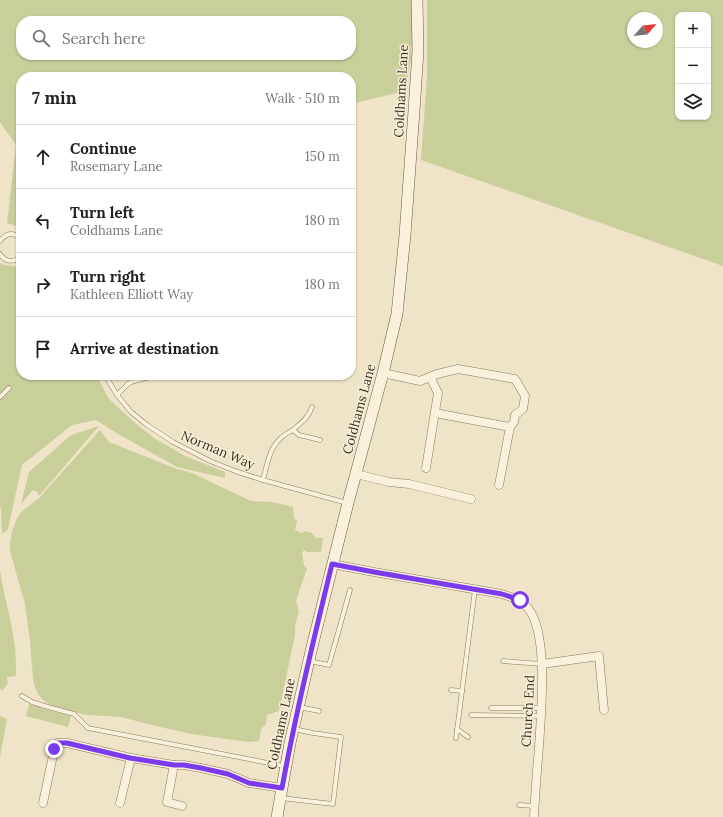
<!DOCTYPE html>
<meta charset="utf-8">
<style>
:root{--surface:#fff;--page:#f2f2f2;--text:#202124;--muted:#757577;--line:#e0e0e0}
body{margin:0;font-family:Lora,serif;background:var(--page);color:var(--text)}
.controls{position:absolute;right:12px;top:12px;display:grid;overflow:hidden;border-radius:8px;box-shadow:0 1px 3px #0004}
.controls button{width:36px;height:36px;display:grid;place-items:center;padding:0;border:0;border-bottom:1px solid var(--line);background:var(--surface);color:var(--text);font:20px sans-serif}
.compass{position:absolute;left:627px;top:12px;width:36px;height:36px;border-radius:50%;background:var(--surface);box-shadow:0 1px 3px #0004;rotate:63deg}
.stop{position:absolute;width:12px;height:12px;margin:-9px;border:3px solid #7c3aed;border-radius:50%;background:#fff}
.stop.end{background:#7c3aed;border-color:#fff;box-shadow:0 1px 4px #0008}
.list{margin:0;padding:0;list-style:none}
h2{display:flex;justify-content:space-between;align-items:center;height:52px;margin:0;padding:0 16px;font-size:17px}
h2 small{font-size:13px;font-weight:400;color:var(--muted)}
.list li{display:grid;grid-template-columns:26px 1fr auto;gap:12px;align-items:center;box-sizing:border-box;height:64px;padding:0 16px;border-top:1px solid var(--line)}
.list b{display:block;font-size:15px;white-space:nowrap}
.list p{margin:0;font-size:13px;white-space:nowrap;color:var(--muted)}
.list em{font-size:13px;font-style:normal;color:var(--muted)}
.icon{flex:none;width:22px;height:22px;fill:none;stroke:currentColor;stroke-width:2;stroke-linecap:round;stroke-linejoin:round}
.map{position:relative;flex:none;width:723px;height:817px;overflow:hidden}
.search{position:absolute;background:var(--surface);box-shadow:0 1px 3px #0004;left:16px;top:16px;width:340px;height:44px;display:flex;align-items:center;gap:10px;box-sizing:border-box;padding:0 14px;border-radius:16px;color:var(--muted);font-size:15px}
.panel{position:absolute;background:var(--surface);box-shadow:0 1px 3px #0004;left:16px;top:72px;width:340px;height:308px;border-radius:16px}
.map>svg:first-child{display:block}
</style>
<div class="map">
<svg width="723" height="817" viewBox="0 0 723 817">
<rect width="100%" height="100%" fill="#f0e4c8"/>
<!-- green -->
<g fill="#c9cf9b" fill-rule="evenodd">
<path d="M0,0H414L411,59L405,91L351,104V77H21V227L7,223L16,145L0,122ZM21,21H351V55H21Z"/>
<path d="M427,0H723V266L421,160L427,76ZM678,15H708V117H678ZM633,18H657V42H633Z"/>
<path d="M0,263L4,265L15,266L16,269L21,267V375H96L109,399L135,423L154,438L185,456L225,472V478L177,467L118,434L96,420L72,425L22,465L8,529L5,532L2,534L1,508H0Z"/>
<path d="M99,426L39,496L37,492L33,490L21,504L29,472L71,435Z"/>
<path d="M100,430L109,442L177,469L192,473L251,501L272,502L293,507L294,519L297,520L295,530L302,533L305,531L312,533L316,538H323L321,552H307L304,550L302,553L304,565L307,569L303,580L296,601L299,611L295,625V635L279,711L267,715L266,724L261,729L259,741L248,742L219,738L191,734L156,726L121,717L88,715L54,708L42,699L38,694L35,687L33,679L30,641L25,604L10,551C9,540 13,525 19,515C24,508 33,504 40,497C60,475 80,452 100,430Z"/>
<path d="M0,569C3,594 11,617 14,641C16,652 16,664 16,676L7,677L8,683L2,691L0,689Z"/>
<path d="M29,704L40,707V708L71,716L68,727L26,716Z"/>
<path d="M0,716L7,719L0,757Z"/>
</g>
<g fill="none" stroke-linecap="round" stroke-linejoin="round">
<!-- lane casing -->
<g stroke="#8d765c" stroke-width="5">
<g id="lane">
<path d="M0,241C6,233 13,232 21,238"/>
<path d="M0,254C5,262 13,263 21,257"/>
<path d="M351,287L353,324L351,326"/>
<path d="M105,375L117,395L131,412L147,425L173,442L210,461L235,471L263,480L347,503"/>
<path d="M117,395L128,384L131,382L158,375"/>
<path d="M0,397L9,388"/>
<path d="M293,430C301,423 309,417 312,407"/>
<path d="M263,480C269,457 270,441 293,430L299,435L320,440"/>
<path d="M309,661L329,665L350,590"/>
<path d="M503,661L542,664"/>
<path d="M451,690L462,691"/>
<path d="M22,696L32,702L48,707L74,714L88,728L284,766"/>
<path d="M299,707L319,711"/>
<path d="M491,708H541"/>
<path d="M471,715L541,716"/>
<path d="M457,729L468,737"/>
<path d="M456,738L475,589"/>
<path d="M281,798L333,804L341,737L313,733L294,729"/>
<path d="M519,805L534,806"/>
</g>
</g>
<!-- street casing -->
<g stroke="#8d765c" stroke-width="9">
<g id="street">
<path d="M383,373L420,381L437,374L458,369L515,379L525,396L523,409L515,415L514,422L510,427"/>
<path d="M435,413L510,427L499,485"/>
<path d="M426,468L438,393L430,377"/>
<path d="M356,474L389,482L409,484L471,499"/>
<path d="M332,564L374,572L502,594C511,597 521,600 528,608C549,634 541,713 539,747C537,770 535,794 534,817"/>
<path d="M542,664L599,656L604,710"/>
<path d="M174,765L167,802L182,806"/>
<path d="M43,803L55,746L57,743H67L131,758L174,765H184L201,768L228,774L249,783L282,788"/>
<path d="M120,803L131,758"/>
</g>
</g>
<!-- secondary casing -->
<g stroke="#6f573f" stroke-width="12">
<path id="secondary" d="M277,817L282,788L290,743L312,647L348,503L383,373L397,314L405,235L414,111L418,51L417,0"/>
</g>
<!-- lane -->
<use href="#lane" stroke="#faf1dc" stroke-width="4"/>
<!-- street -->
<use href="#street" stroke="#faf1dc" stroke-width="8"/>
<!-- secondary -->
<use href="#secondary" stroke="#faf1dc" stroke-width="11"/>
</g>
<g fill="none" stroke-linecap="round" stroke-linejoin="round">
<!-- route -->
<path stroke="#7c3aed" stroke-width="5" d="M54,749L57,743H67L130,758L174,765H184L201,768L228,774L249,783L282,788C296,712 314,638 332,564L374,572L502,594L520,600"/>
</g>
<g text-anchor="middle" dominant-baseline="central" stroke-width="3" stroke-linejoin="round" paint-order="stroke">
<!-- street labels -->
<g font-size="13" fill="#3d2e20" stroke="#f7eed8">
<text transform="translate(401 91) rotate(-87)">Coldhams Lane</text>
<text transform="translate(359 409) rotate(-75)">Coldhams Lane</text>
<text transform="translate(218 450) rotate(23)">Norman Way</text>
<text transform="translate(528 711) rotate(-87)">Church End</text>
<text transform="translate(281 724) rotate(-78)">Coldhams Lane</text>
</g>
</g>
</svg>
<div class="controls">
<button>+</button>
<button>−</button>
<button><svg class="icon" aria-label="layers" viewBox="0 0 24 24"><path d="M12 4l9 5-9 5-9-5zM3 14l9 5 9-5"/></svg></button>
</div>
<svg class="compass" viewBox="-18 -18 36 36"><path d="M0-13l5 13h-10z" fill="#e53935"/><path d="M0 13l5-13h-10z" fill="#757577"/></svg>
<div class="stop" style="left:520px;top:600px"></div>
<div class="stop end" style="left:54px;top:749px"></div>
<div class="search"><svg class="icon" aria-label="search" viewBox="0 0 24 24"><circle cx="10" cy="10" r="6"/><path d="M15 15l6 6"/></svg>Search here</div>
<section class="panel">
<h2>7 min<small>Walk · 510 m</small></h2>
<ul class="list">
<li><svg class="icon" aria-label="ahead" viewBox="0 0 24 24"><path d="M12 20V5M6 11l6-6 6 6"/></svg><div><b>Continue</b><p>Rosemary Lane</p></div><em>150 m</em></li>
<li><svg class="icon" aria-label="left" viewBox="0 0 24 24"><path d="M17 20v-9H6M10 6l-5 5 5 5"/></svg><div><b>Turn left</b><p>Coldhams Lane</p></div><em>180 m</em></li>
<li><svg class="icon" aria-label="right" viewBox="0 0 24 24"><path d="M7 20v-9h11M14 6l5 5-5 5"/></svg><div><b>Turn right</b><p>Kathleen Elliott Way</p></div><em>180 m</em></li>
<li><svg class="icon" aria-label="arrive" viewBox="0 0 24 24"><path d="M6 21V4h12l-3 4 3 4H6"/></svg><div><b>Arrive at destination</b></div></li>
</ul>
</section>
</div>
